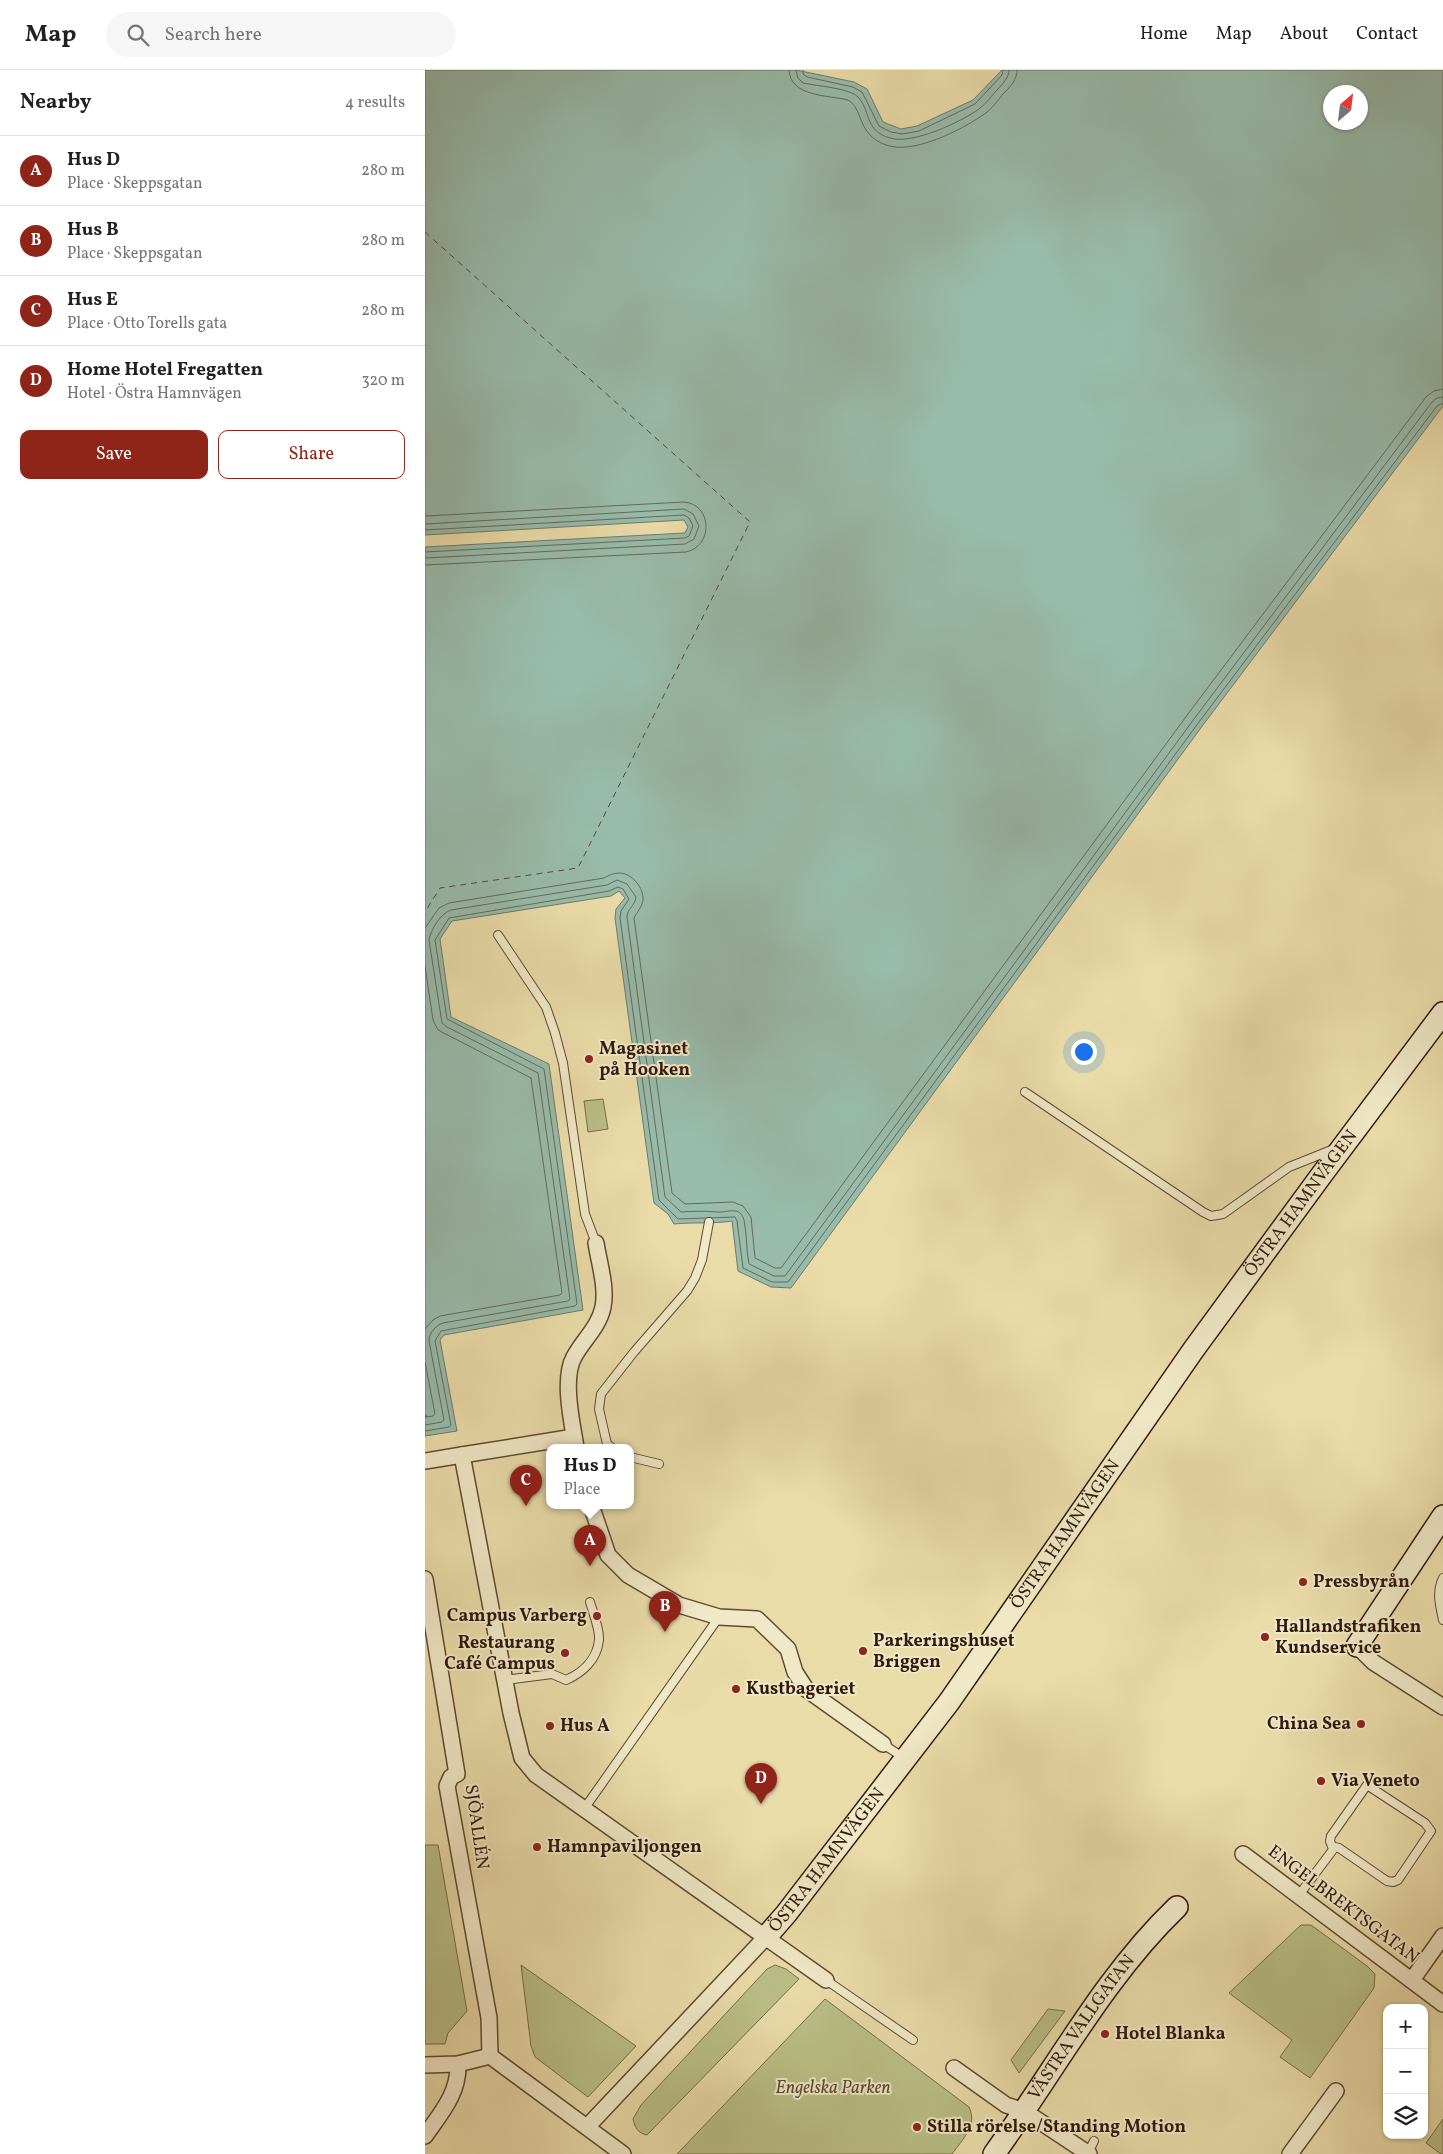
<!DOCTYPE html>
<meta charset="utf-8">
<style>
:root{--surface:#fff;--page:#f6f6f6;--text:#202124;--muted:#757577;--line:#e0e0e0;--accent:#8f2418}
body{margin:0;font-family:Vollkorn,serif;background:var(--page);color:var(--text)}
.controls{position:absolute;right:15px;bottom:15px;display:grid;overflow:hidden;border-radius:10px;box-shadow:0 1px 4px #0004}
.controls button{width:45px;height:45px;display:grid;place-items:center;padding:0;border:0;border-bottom:1px solid var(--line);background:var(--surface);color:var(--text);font:25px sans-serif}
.compass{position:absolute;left:898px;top:15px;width:45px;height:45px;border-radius:50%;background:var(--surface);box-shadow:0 1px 4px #0004;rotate:28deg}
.you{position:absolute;left:658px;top:981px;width:18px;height:18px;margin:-12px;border:4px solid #fff;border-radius:50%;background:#1a73e8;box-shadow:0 0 0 8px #1a73e833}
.badge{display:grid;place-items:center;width:32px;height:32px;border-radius:50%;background:var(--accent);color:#fff;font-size:16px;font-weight:700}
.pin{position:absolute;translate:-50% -41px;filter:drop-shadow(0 1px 2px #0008)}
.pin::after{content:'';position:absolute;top:26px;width:18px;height:15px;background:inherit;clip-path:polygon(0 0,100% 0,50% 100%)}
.popup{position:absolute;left:121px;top:1374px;width:88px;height:65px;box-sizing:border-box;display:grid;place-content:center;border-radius:10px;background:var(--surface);filter:drop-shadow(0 1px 4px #0005);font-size:16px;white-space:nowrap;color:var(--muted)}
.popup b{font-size:19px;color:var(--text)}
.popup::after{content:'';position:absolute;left:50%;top:100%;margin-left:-10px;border:10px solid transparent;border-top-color:var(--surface)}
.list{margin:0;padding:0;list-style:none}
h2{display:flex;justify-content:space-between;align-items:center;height:65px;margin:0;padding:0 20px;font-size:21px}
h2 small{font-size:16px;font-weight:400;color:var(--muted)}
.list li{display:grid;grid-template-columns:32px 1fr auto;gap:15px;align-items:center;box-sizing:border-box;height:70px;padding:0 20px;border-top:1px solid var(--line)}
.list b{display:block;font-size:19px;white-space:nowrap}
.list p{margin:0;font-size:16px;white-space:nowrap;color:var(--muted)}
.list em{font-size:16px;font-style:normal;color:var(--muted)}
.actions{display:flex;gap:10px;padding:15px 20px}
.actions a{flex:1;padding:11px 0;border:1px solid var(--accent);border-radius:10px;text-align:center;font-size:18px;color:var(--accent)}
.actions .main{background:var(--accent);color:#fff}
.icon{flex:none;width:28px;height:28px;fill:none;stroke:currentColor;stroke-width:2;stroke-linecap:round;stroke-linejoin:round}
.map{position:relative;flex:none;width:1018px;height:2084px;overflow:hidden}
header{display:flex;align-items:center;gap:30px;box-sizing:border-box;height:70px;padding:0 25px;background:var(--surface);border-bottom:1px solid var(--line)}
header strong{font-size:24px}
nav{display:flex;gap:28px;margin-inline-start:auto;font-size:18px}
.search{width:350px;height:45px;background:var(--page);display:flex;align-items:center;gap:12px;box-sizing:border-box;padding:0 18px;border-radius:28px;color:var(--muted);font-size:19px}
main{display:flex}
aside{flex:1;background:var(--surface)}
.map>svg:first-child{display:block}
</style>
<header>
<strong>Map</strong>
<div class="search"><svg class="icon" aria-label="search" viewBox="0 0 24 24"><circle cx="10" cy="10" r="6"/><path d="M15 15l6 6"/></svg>Search here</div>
<nav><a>Home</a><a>Map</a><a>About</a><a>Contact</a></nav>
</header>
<main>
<aside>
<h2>Nearby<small>4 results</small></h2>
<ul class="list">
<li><span class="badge">A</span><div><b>Hus D</b><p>Place · Skeppsgatan</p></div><em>280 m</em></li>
<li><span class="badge">B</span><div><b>Hus B</b><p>Place · Skeppsgatan</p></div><em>280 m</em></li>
<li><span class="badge">C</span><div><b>Hus E</b><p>Place · Otto Torells gata</p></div><em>280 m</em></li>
<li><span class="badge">D</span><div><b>Home Hotel Fregatten</b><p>Hotel · Östra Hamnvägen</p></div><em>320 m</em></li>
</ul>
<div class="actions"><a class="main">Save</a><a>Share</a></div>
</aside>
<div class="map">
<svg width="1018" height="2084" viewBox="0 0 1018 2084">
<rect width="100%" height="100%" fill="#eadca9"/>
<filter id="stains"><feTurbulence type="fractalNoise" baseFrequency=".004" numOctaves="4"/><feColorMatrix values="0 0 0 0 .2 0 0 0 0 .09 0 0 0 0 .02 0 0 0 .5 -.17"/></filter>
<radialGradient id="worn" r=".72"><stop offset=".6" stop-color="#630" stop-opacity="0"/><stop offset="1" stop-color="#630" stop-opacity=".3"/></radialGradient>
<!-- green -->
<g fill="#babf86" stroke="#766c48">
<path d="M178,1029L183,1059L163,1062L159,1031Z"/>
<path d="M0,1775H13L42,1941L23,1963L20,1974H0Z"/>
<path d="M876,1855H886L942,1896L950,1904L949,1918L885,2008L855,1987L867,1970L804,1923Z"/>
<path d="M96,1895L211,1976L163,2027L110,1987L106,1976Z"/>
<path d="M350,1895L361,1899L374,1909L222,2065C213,2063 210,2058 208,2049L216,2035L342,1899Z"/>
<path d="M400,1929L544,2037C553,2055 537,2070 527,2084H252Z"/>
<path d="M623,1939L640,1941L594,2003L586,1990Z"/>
<path d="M1018,2049V2084H1016L1001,2073Z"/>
</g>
<!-- water -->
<path fill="#98bbab" stroke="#6f7a6b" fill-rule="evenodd" d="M0,0H371L429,12L442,19L458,52L476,59L492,56L548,30L577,0H1018V336L778,655L366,1218L346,1217L313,1201L307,1151C288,1154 269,1152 249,1154L243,1144L229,1133L190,848L191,839L200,828L194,821L186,826L27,851L15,869L26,947L124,994L158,1240L19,1265L15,1270L32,1361L0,1366V477L260,463L263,457L259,450L0,465ZM906,22H936V52H906Z"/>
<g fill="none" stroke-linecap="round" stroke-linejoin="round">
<!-- shore -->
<g stroke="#646a5b" stroke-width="1">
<path d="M364,0C365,27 403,25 423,30C439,39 431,64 461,75C488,85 536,60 558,45C566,40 573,30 579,23C586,16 592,10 592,0"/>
<path d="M371,0L373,8L378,13C391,16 426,18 434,28C446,43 440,61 465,68C487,75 536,52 554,39C561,34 567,25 573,19C578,13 584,8 584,0"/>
<path d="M378,0V4L382,7L428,17L437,22L454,56L466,62L477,64L494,61L550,34L577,5L578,0"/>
<path d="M0,446L259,432C287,434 289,476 261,482L0,495"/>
<path d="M0,454L259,439L268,444L274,456L269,469L260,474L0,488"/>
<path d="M0,460L259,445L264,448L268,456L264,466L260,468L0,482"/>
<path d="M0,858L14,838L24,833L179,808C184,805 189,803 194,803C207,803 219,818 218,830C217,837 212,842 209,848L247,1123L260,1134L308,1132L318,1136L326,1147L330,1188L350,1198H356L763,644L1001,327L1009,321L1018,319"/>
<path d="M0,896L8,950L13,960L106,1008L137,1223L135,1225L15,1246L8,1250L0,1259"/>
<path d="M0,1292L10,1344L8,1346L0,1347"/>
<path d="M0,1355L17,1352L19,1350L4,1271C4,1263 10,1256 18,1253L143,1231L145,1229L113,1003L22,957L17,953L4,870C6,859 16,843 26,840L182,815L192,810L202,814L211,827C210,836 202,839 202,847L240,1127L256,1142C268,1141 279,1141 292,1142C302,1143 315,1135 319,1150C322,1164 321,1179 324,1194L349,1206H360L769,649L1007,332L1012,328L1018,327"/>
<path d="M0,1361L24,1357L26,1355L10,1271L16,1261L150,1236L152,1234L119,999L22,949L10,870L24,848L184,821L193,817L198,819L204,829L196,841L195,848L234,1130L253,1149L310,1147L312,1151L318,1198L347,1212H363L774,652L1012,336L1018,333"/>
</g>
<!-- ferry -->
<g stroke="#504a3b" stroke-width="1" stroke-dasharray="6 5" stroke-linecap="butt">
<path d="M0,162L325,452L153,798L15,818L0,842"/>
<path d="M0,1346H2"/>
</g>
<!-- lane casing -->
<g stroke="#5f4a32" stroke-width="10">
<g id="lane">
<path d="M73,865L121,937L130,963L138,993L160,1144L171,1173"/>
<path d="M600,1022L778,1142L786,1146L798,1144L864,1097L909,1079"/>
<path d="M186,1377L182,1374L174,1339L176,1324L209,1282L262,1221L270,1208L277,1190L284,1152"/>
<path d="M205,1387L234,1394"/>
<path d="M1018,1508C1011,1523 1015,1535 1018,1550"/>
<path d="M80,1610L127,1604L141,1610C157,1603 172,1590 174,1570C175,1559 168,1543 165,1532"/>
<path d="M458,1674L479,1688"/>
<path d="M159,1739L294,1547"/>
<path d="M874,1825L910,1777L914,1778L962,1811L968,1812L973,1810L1006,1761L1000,1753L942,1715L906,1766L905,1771L908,1779"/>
<path d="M401,1910L488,1970"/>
<path d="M663,2083L669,2071"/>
</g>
</g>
<!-- street casing -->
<g stroke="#5f4a32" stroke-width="18">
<g id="street">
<path d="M151,1377C147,1353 137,1308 149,1287C158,1270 174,1257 178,1237C182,1217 174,1193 171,1173"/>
<path d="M37,1385L149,1367"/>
<path d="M0,1391L37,1385L86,1643L97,1688L111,1705L401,1910"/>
<path d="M166,1435L183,1485L203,1505L254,1535L294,1547L332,1549L363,1579L370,1602L381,1619L458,1674"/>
<path d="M0,1509L32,1704L26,1707L22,1716L64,1948L65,1986"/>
<path d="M932,1576L948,1592L1018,1637"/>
<path d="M818,1784L1018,1934"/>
<path d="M987,1910L1018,1866"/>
<path d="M65,1986L198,2084"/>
<path d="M0,1995L33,1994L65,1986"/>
<path d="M529,1998L581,2035L599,2041L664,2084"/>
<path d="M162,2057L341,1867"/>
<path d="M0,2066C16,2043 34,2023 33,1994"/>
<path d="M865,2084L911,2021"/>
</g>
</g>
<!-- secondary casing -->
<g stroke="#31190b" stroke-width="24">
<g id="secondary">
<path d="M932,1576L1018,1446"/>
<path id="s1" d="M341,1867L361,1844L524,1632L769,1279L898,1103L1018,943"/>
<path id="s2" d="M569,2084C629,2002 678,1908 752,1837"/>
</g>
</g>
<!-- lane -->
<use href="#lane" stroke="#f1e8c7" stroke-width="8"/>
<!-- street -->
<use href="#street" stroke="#f1e8c7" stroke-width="15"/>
<!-- secondary -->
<use href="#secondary" stroke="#f1e8c7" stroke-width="21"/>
</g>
<!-- markers -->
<g fill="#8f2418" stroke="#f1e8c7" stroke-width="2">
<circle cx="164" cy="989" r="5"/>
<circle cx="878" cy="1512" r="5"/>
<circle cx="172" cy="1546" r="5"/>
<circle cx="840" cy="1567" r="5"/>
<circle cx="438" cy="1581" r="5"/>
<circle cx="140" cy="1583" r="5"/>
<circle cx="311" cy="1619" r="5"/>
<circle cx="936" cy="1654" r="5"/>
<circle cx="125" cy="1656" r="5"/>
<circle cx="896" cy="1711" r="5"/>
<circle cx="112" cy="1777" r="5"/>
<circle cx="680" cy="1964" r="5"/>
<circle cx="492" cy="2057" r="5"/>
</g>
<g text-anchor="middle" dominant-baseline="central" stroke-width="4" stroke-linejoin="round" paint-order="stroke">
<!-- poi labels -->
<g font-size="18" font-weight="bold" fill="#31190b" stroke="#f1e8c7" text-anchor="start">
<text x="174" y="979">Magasinet<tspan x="174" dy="21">på Hooken</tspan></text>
<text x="888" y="1512">Pressbyrån</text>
<text x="162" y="1546" text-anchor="end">Campus Varberg</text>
<text x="850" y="1557">Hallandstrafiken<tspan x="850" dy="21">Kundservice</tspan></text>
<text x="448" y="1571">Parkeringshuset<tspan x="448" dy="21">Briggen</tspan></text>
<text x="130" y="1573" text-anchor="end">Restaurang<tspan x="130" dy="21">Café Campus</tspan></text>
<text x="321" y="1619">Kustbageriet</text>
<text x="926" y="1654" text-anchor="end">China Sea</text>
<text x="135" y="1656">Hus A</text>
<text x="906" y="1711">Via Veneto</text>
<text x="122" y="1777">Hamnpaviljongen</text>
<text x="690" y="1964">Hotel Blanka</text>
<text x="502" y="2057">Stilla rörelse/Standing Motion</text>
</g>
<!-- street labels -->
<g font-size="18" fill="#31190b" stroke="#f1e8c7">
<text stroke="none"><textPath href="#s1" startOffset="908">ÖSTRA HAMNVÄGEN</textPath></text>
<text stroke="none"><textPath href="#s1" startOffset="502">ÖSTRA HAMNVÄGEN</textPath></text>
<text transform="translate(51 1757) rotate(82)">SJÖALLÉN</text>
<text stroke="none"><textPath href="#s1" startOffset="98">ÖSTRA HAMNVÄGEN</textPath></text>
<text transform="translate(918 1835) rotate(37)">ENGELBREKTSGATAN</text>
<text stroke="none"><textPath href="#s2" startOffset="154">VÄSTRA VALLGATAN</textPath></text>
</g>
<!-- park labels -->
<g font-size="18" font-style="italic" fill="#5a4b30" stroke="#f1e8c7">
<text x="408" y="2018">Engelska Parken</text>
</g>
</g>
<rect width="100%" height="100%" filter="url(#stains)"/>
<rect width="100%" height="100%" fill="url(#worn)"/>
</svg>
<div class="controls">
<button>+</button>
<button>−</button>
<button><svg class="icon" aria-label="layers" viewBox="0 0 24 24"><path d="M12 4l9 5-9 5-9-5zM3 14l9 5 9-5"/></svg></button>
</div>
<svg class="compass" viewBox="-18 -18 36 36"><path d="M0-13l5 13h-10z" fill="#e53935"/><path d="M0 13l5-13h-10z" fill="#757577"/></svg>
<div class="you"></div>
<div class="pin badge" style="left:165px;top:1496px">A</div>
<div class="popup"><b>Hus D</b>Place</div>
<div class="pin badge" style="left:240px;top:1562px">B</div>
<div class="pin badge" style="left:101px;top:1436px">C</div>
<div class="pin badge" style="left:336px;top:1734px">D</div>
</div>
</main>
